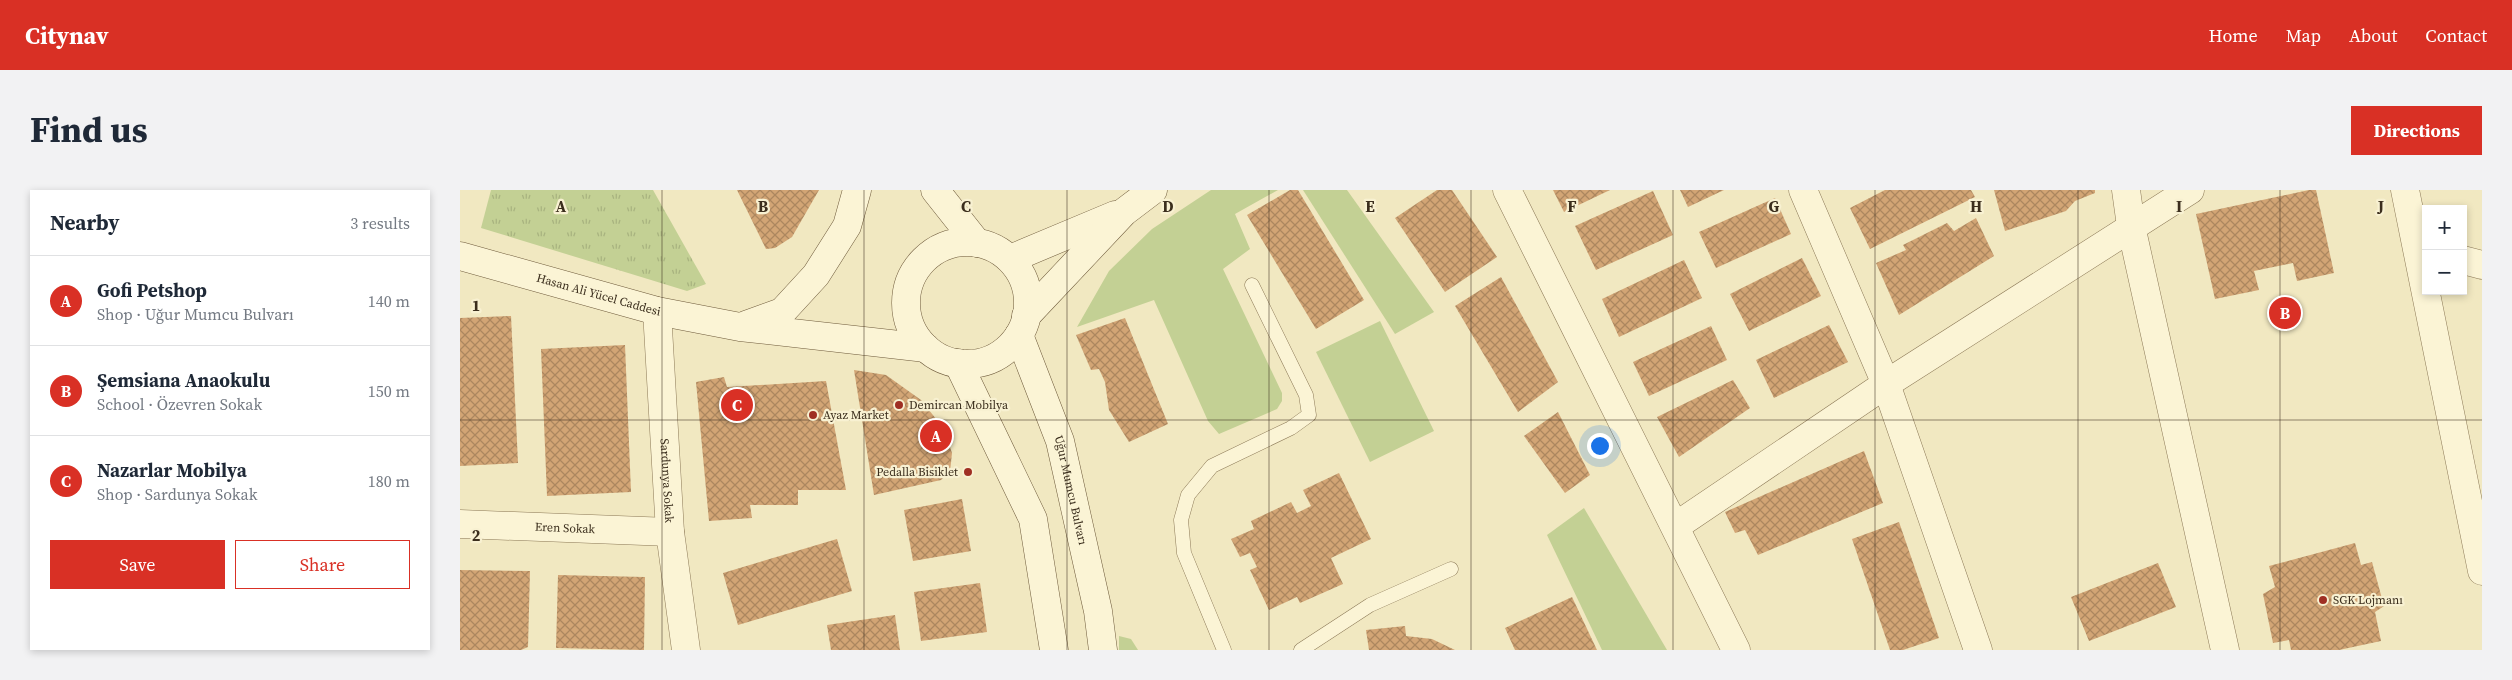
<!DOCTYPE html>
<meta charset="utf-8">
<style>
:root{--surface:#fff;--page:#f2f2f3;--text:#1f2937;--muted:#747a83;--line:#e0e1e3;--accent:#d93025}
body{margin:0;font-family:"Source Serif 4",serif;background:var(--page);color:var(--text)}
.controls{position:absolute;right:15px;top:15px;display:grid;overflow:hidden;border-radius:0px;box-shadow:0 2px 8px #0003}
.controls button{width:45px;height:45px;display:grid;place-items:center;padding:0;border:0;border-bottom:1px solid var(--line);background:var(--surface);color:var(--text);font:25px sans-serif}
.you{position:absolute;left:1139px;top:255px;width:18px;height:18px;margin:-12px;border:4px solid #fff;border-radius:50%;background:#1a73e8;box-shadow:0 0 0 8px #1a73e833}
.badge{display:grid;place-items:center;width:32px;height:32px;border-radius:50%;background:var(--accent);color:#fff;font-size:16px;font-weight:700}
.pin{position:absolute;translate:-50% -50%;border:2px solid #fff;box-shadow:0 1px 5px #0006}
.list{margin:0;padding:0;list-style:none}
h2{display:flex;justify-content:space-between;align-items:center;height:65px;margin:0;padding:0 20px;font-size:21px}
h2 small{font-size:16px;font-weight:400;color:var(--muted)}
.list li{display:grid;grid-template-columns:32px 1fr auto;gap:15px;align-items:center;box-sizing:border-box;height:90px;padding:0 20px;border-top:1px solid var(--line)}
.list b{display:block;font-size:19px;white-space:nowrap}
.list p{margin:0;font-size:16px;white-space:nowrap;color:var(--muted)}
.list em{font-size:16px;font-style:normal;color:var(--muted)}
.actions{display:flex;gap:10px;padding:15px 20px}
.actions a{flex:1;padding:11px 0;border:1px solid var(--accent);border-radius:0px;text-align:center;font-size:18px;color:var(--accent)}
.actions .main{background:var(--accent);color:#fff}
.map{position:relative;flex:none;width:2022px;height:460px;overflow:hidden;border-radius:0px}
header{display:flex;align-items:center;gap:30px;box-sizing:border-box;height:70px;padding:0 25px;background:var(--accent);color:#fff}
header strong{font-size:24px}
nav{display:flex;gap:28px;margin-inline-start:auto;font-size:18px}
.intro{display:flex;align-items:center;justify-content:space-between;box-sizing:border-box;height:120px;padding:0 30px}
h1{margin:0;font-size:35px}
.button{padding:12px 22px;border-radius:0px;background:var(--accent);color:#fff;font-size:18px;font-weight:700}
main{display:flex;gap:30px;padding:0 30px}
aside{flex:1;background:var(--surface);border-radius:0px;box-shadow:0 2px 8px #0003}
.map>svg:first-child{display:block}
</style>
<header>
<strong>Citynav</strong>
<nav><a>Home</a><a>Map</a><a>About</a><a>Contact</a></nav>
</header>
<div class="intro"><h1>Find us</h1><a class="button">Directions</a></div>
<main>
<aside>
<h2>Nearby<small>3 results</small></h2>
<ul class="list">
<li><span class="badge">A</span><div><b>Gofi Petshop</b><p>Shop · Uğur Mumcu Bulvarı</p></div><em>140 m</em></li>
<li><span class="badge">B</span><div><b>Şemsiana Anaokulu</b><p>School · Özevren Sokak</p></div><em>150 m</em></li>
<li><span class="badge">C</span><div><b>Nazarlar Mobilya</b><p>Shop · Sardunya Sokak</p></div><em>180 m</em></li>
</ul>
<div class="actions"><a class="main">Save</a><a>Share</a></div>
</aside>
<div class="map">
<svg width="2022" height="460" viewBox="0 0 2022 460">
<defs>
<pattern id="park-tufts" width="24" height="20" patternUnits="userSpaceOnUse" patternTransform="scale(1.25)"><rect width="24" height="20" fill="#c3d094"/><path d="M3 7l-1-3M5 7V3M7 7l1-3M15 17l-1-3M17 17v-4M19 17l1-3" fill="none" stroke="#a8b37f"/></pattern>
<pattern id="building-cross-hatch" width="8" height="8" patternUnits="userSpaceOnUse" patternTransform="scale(1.25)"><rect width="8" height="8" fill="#d2a575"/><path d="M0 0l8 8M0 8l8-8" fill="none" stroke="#ac875f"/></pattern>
</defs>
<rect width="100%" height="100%" fill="#f1e8c1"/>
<!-- grass -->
<g fill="#c3d094">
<path d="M751,0H818L775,24L790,59L763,79L822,203V211L817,219L759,244L748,231L694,110L617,137L649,81L692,39Z"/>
<path d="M843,0H887L974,122L935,144Z"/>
<path d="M920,131L974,241L910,272L856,162Z"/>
<path d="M1124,318L1207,460H1142L1087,345Z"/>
<path d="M659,446L671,449L678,460H659Z"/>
</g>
<!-- park -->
<path fill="url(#park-tufts)" d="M31,0H193L246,94L227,101L21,38Z"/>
<!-- building -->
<g fill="url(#building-cross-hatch)">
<path d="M277,0H359L332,47L315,58L306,59Z"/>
<path d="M830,0H838L904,110L856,139L787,25Z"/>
<path d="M977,0H992L1037,67L985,102L935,28Z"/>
<path d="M1093,0H1150L1104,22Z"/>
<path d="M1220,0H1264L1228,17Z"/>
<path d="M1425,0H1511L1515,7L1410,59L1390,18Z"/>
<path d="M1534,0H1635V3L1615,11L1606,21L1545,41Z"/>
<path d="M1849,0H1856L1874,83L1837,91L1833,73L1794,81L1799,100L1755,109L1736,24Z"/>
<path d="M1193,1L1213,45L1136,80L1115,36Z"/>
<path d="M1315,8L1331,44L1256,78L1239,42Z"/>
<path d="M1516,28L1534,66L1439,125L1416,73L1446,60L1443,55L1487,33L1494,41Z"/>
<path d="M1342,68L1361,106L1289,141L1270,104Z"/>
<path d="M1224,70L1242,108L1159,147L1142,109Z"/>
<path d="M1041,87L1098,192L1058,222L995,116Z"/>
<path d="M51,126L58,273L0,276V128Z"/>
<path d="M665,128L708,234L669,252L649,220L645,192L639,179L631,180L616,145Z"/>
<path d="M1369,135L1388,172L1314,208L1296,170Z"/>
<path d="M1251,136L1267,170L1189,206L1173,172Z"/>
<path d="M165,155L171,302L87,306L81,159Z"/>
<path d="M394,180L426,185L461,210L484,239L492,263L490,282L481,290L414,305Z"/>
<path d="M264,187L267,197L366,191L386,300H338V315H290L292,328L249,331L236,192Z"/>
<path d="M1273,190L1290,218L1219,267L1197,227Z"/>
<path d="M1098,222L1130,285L1105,303L1064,246Z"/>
<path d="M1404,261L1423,313L1298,365L1285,340L1275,343L1265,322Z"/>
<path d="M879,283L911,349L871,368L883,394L840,413L837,407L809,420L790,380L797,377L790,363L780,367L771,349L794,339L791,331L831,312L837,323L851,316L843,300Z"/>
<path d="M502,309L511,361L453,371L444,320Z"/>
<path d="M1439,332L1479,448L1443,460H1430L1392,349Z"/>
<path d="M377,349L392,401L278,435L263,383Z"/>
<path d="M1895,353L1901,375L1912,372L1924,416L1915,422L1921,451L1879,460H1831L1829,450L1813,453L1803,404L1815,397L1809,376Z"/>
<path d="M1698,373L1716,417L1629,451L1611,407Z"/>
<path d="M0,380L70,381L68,457L61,460H0Z"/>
<path d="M98,385L185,387L184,460L96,458Z"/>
<path d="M520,393L527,442L461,451L454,402Z"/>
<path d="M1112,407L1137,460H1055L1045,438Z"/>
<path d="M435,425L440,460H371L367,435Z"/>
<path d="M945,436L946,446L972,449L995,460H909L906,440Z"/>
</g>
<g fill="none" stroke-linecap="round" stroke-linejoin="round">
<!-- service casing -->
<g stroke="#8c7957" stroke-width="15">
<g id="service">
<path d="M764,460L724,363L721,330L728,305L752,276L831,238L849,225L846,205L792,95"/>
<path d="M841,460L910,415L991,379"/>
</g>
</g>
<!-- minor casing -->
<g stroke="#8c7957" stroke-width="29">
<g id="minor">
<path d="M1047,0L1276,460"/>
<path d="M1343,0L1426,194L1518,460"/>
<path d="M1666,0L1671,36L1765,460"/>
<path d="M1945,0L2022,381"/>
<path d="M2003,70L2022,75"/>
<path id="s1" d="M197,121L210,342L226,460"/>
<path id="s2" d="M0,334L210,342"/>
<path d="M1216,336L1426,194L1730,0"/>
</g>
</g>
<!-- secondary casing -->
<g stroke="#6e5a3b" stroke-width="29">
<g id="secondary">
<path d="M475,0L517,53"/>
<circle cx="507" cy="113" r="61"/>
<path id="s3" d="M0,66L197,121L280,137L466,158"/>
<path d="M550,69L655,25"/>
<path d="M566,126L664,22L693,0"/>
<path d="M286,135L322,122L356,85L387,36L397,0"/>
<path id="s4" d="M559,145L600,251L638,421L643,460"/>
<path d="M498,173L573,329L594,460"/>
</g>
</g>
<!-- service -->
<use href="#service" stroke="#fbf4d5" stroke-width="14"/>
<!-- minor -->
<use href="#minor" stroke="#fbf4d5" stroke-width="28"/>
<!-- secondary -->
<use href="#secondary" stroke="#fbf4d5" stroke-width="28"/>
</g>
<!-- grid -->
<path fill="none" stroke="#3b2e1d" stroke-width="1" stroke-opacity="0.55" d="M202,0V460M404,0V460M607,0V460M809,0V460M1011,0V460M1213,0V460M1415,0V460M1618,0V460M1820,0V460M0,230H2022"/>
<!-- markers -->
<g fill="#9f2f23" stroke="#f8f1d2" stroke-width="2">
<circle cx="439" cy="215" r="5"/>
<circle cx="353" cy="225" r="5"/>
<circle cx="508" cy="282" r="5"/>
<circle cx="1863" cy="410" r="5"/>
</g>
<g text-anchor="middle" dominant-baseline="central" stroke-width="4.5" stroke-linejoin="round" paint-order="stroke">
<!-- street labels -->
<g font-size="12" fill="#3b2e1d" stroke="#f8f1d2">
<text stroke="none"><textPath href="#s3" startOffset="144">Hasan Ali Yücel Caddesi</textPath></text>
<text stroke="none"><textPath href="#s1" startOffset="170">Sardunya Sokak</textPath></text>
<text stroke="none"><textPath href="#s4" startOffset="164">Uğur Mumcu Bulvarı</textPath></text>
<text stroke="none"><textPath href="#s2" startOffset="105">Eren Sokak</textPath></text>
</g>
<!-- poi labels -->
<g font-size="12" fill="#3b2e1d" stroke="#f8f1d2" text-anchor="start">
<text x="449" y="215">Demircan Mobilya</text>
<text x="363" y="225">Ayaz Market</text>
<text x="498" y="282" text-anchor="end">Pedalla Bisiklet</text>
<text x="1873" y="410">SGK Lojmanı</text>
</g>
</g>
<g font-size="16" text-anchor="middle" font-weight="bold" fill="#3b2e1d" stroke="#f8f1d2" stroke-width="4.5" stroke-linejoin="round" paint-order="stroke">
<text x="101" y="22">A</text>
<text x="303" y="22">B</text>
<text x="506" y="22">C</text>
<text x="708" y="22">D</text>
<text x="910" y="22">E</text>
<text x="1112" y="22">F</text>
<text x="1314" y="22">G</text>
<text x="1516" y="22">H</text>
<text x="1719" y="22">I</text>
<text x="1921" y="22">J</text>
<text x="16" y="121">1</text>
<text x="16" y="351">2</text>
</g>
</svg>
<div class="controls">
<button>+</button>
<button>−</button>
</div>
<div class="you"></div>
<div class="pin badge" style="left:476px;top:246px">A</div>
<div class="pin badge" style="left:1825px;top:123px">B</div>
<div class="pin badge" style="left:277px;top:215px">C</div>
</div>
</main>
